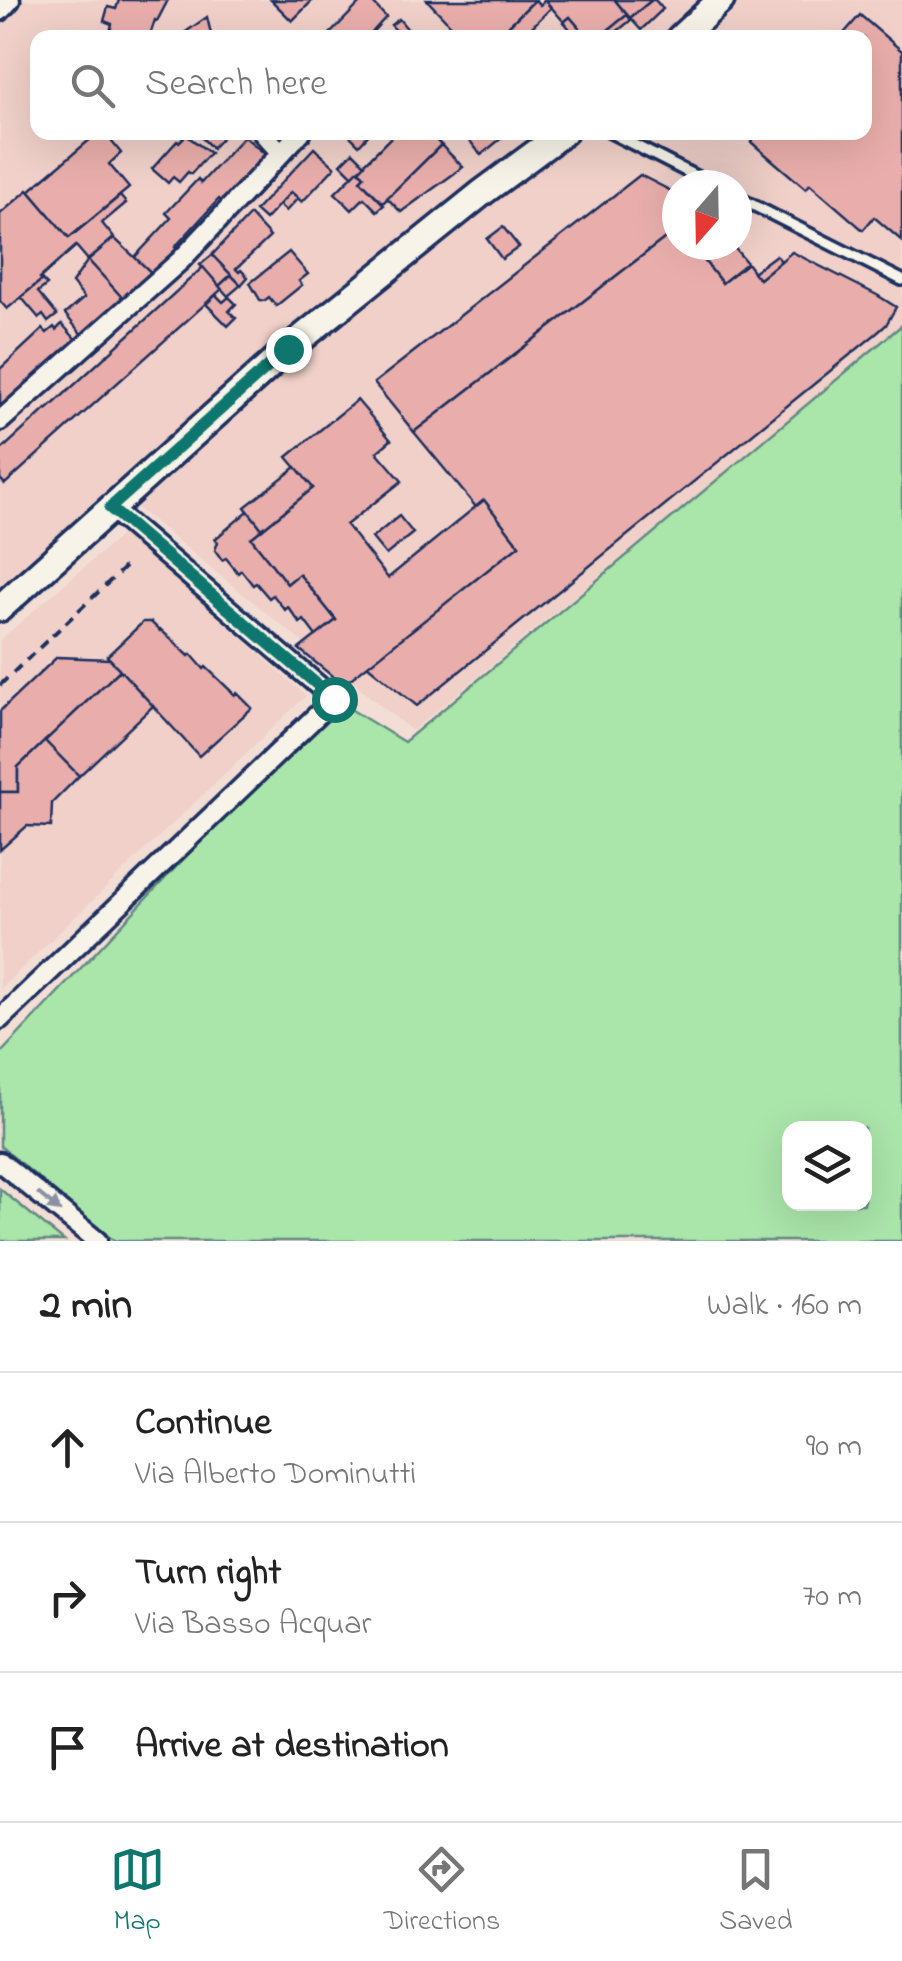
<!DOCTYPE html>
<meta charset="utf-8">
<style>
:root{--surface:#fff;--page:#f6f6f6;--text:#222;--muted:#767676;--line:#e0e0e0;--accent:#0f766e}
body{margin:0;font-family:"Indie Flower",sans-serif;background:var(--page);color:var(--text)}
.controls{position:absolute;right:30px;bottom:30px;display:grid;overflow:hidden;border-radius:20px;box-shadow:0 10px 40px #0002}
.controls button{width:90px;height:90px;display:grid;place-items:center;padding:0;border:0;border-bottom:2px solid var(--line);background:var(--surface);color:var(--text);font:50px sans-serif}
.compass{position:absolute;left:662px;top:170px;width:90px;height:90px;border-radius:50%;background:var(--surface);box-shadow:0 10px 40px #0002;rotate:200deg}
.stop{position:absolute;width:30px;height:30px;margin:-22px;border:8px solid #0f766e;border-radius:50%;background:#fff}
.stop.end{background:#0f766e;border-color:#fff;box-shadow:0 2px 10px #0008}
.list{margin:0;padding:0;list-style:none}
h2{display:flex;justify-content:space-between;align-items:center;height:130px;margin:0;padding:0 40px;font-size:42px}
h2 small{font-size:32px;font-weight:400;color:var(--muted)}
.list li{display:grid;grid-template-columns:65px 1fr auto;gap:30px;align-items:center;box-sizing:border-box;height:150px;padding:0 40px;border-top:2px solid var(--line)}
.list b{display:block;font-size:38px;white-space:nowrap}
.list p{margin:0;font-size:32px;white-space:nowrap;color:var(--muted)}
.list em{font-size:32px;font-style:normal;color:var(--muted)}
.icon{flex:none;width:55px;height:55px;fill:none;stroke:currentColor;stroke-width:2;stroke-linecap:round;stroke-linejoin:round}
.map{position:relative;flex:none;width:902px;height:1241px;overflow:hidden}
.search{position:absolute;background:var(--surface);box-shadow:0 10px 40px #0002;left:30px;right:30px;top:30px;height:110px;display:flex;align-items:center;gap:25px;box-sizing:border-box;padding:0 35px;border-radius:20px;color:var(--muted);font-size:38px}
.sheet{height:580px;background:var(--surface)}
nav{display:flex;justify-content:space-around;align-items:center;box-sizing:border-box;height:140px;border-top:2px solid var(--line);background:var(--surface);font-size:28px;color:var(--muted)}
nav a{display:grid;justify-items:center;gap:5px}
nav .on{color:var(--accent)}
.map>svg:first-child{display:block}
</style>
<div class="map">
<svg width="902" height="1241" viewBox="0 0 902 1241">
<rect width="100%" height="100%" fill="#f3ded6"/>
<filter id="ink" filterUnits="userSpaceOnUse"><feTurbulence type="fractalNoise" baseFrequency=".01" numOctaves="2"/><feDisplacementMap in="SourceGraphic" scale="20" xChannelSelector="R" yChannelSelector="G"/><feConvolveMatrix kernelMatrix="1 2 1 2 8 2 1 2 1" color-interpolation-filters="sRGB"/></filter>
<g filter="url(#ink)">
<!-- built -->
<g fill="#f0d0c9" fill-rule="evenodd">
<path d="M0,0H902V325L412,731L121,495L0,601ZM38,38H864V132H38ZM677,185H737V245H677Z"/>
<path d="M125,532L306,696L0,989V640Z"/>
</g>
<!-- green -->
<g fill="#aae5aa" stroke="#628a84" stroke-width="2.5" fill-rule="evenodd">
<path d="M902,325V1241H114L0,1146V1054L334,699L404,742ZM790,1128H864V1204H790Z"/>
<path d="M0,1189L64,1241H0Z"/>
</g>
<!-- building -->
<g fill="#e9aeab" stroke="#1b2f5e" stroke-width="2.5">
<path d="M119,0H168L157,21L155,20L149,38H117V34L110,32L112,24L104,21L108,7L116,9Z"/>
<path d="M271,0H313L292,21Z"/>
<path d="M363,0H370L386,17L367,38H326Z"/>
<path d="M427,0H535L496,38H463Z"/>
<path d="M535,0L540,5L545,0L551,8L521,38H496Z"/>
<path d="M545,0H615L627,15L598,38H588L570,17L564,22Z"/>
<path d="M615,0H652L630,18Z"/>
<path d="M652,0H655L663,9L641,30L630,18Z"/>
<path d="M627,15L631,20L609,38H598Z"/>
<path d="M860,15L902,51V241L874,217L863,230L810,184L806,189L751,142L758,132H864V38H840Z"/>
<path d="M207,17L212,38H178L180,36Z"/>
<path d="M570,17L588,38H577L564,22Z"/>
<path d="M399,19L410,32L403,38L391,25Z"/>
<path d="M99,132H104L121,153L109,164L129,188L69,238L29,191Z"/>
<path d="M196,132H227L212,148Z"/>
<path d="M346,132H371L359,145Z"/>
<path d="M428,132L441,145L383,203L360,180L364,176L358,170L396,132Z"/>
<path d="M463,132H509L481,155Z"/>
<path d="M186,135L210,153L191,174L188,172L179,182L173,177L168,183L152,169L177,141L179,142Z"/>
<path d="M244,136L265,154L260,159L264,162L225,205L219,199L175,247L178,250L154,275L134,258L171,218L166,213L198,179L201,183Z"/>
<path d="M441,145L463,167L401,212L387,198Z"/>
<path d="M314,148L335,167L302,202L291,192L265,220L255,211Z"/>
<path d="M353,152L365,164L353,176L341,164Z"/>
<path d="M358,170L364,176L360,180L384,205L377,211L364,198L352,210L335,193Z"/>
<path d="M640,175L677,194V229L414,432L374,383Z"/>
<path d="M28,190L69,238L120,196L126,203L102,223L114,238L88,260L76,246L40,278L42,280L7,309L0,301V214Z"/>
<path d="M291,192L298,198L286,211L279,205Z"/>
<path d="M250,215L270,237L236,269L239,272L241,270L248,277L241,285L212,255Z"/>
<path d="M503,227L519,247L502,259L487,239Z"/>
<path d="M677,229V245H692L722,283L747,263L759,279L792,252L877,295L896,307L886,325L877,333L417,706L367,665L519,545L484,500L476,507L414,432Z"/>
<path d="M114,238L157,278L127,303L88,260Z"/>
<path d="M692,245H732L747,263L722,283Z"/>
<path d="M289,252L308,274L299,281L302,285L276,306L269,297L264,301L260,300L250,283Z"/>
<path d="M212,255L231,275L219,286L200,265Z"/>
<path d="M776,255L781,261L759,279L753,272Z"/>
<path d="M88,260L127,303L83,336L65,314L84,298L72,283Z"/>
<path d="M203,267L222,289L5,484L0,479V451L46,409L47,410Z"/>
<path d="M231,275L241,285L228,296L219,286Z"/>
<path d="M42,280L47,285L38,292L57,315L48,322L43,315L39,318L21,297Z"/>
<path d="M216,295L223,302L229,297L236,304L229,311L236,318L228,326L206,304Z"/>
<path d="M62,324L79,343L0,415V369L43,329L47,333L54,327L56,330Z"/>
<path d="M357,400L391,440L377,452L402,481L346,525L388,578L484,500L519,545L343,685L299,649L336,620L299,574L287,584L251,538L313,488L287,457Z"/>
<path d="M296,467L313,488L262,529L245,507Z"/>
<path d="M248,511L262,529L251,538L287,584L299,574L336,620L316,636L304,620L300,623L288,607L285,610L273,595L269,598L256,583L253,585L241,570L238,573L226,558L222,560L215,550L218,542L215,539Z"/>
<path d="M399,516L413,533L386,555L372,538Z"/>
<path d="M143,622H151L160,631L161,630L189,656L191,654L204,669L206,667L235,695L237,693L252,708L199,756L107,656Z"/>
<path d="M57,657L110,659L120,670L18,767V792H0V711Z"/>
<path d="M120,670L153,706L79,776L45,741Z"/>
<path d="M45,741L79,776L52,803L51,827L27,826L0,850V792H18V767Z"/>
</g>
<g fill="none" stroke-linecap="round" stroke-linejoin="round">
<!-- lane casing -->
<g stroke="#1b2f5e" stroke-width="16">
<g id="lane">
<path d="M609,132L713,185"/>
<path d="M737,197L902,280"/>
</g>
</g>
<!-- street casing -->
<g stroke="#1b2f5e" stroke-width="25">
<g id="street">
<path d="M0,11L10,0"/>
<path d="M262,132L281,153"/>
<path d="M0,421L181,260L301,132"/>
<path d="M0,1019L334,699L110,508"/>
<path d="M0,1162L97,1241"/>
</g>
</g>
<!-- secondary casing -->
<g stroke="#1b2f5e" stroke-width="32">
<g id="secondary">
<path d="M680,38L721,0"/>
<path d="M0,608L288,349L483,192L564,132"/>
</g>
</g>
<!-- path -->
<path stroke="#1b2f5e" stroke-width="4" stroke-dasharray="10 8" stroke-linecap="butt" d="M0,685L129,563"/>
<!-- lane -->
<use href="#lane" stroke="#f7f3e8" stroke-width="9"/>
<!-- street -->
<use href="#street" stroke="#f7f3e8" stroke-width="18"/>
<!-- secondary -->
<use href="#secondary" stroke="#f7f3e8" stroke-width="25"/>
</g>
<!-- one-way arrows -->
<defs><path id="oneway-solid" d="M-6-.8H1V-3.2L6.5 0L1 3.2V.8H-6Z" transform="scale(2.5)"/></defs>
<use fill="#8991a3" href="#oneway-solid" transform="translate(49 1202) rotate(39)"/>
</g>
<g fill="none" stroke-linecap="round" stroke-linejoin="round" filter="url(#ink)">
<!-- route -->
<path stroke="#0f766e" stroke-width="12" d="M288,349L110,508L334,699"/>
</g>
</svg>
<div class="controls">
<button><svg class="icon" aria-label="layers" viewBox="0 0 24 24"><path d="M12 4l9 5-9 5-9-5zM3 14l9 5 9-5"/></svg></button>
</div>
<svg class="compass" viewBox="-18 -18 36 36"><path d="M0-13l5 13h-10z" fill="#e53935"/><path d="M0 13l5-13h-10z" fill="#767676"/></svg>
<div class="stop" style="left:334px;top:699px"></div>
<div class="stop end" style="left:288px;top:349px"></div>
<div class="search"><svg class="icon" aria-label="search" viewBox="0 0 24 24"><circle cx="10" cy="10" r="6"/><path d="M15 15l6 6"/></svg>Search here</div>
</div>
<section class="sheet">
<h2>2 min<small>Walk · 160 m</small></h2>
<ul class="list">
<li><svg class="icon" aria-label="ahead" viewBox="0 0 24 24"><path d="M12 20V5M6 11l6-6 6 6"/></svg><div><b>Continue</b><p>Via Alberto Dominutti</p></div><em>90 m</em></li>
<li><svg class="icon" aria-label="right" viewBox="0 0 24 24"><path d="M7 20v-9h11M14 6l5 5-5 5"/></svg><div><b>Turn right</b><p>Via Basso Acquar</p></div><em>70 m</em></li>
<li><svg class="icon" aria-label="arrive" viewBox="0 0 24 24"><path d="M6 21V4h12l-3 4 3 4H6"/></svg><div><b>Arrive at destination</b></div></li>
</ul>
</section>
<nav>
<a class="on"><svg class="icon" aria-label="map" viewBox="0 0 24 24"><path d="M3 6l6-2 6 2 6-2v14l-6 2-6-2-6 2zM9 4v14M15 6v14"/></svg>Map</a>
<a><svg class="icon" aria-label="directions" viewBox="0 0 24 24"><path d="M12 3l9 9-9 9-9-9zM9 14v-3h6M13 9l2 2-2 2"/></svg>Directions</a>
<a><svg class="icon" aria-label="saved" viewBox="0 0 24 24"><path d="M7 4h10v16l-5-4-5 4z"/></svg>Saved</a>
</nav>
